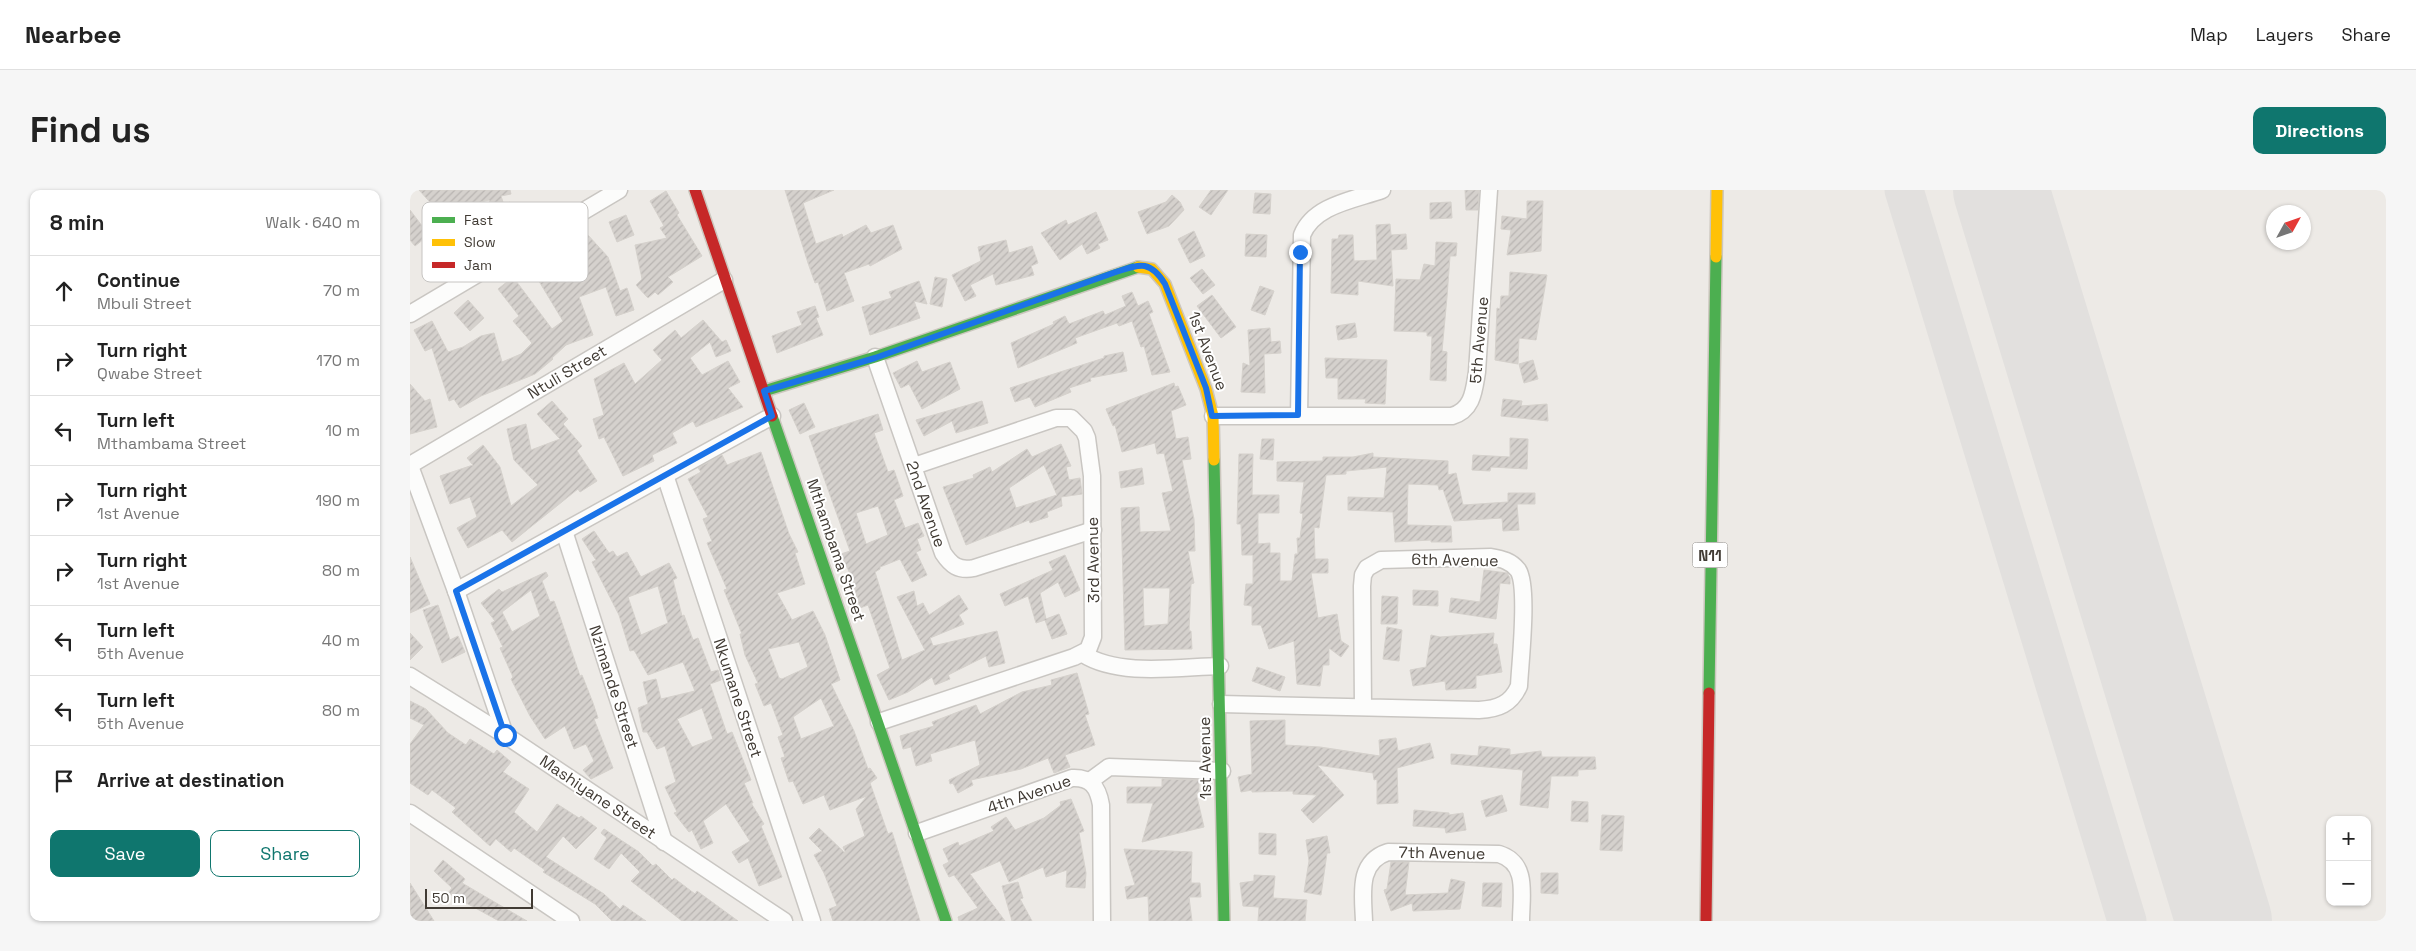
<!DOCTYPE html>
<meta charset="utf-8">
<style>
:root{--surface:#fff;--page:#f6f6f6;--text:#222;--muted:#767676;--line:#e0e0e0;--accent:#0f766e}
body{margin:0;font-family:"Space Grotesk",sans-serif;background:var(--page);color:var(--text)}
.controls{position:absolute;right:15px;bottom:15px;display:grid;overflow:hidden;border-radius:10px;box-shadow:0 1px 4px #0004}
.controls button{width:45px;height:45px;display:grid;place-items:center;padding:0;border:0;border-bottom:1px solid var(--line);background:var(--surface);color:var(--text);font:25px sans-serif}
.compass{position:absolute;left:1856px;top:15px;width:45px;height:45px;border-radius:50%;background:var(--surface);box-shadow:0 1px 4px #0004;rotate:50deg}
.scale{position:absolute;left:15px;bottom:12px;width:108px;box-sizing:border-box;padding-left:5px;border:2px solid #413b34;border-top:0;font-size:14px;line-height:18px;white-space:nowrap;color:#413b34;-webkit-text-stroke:4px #fff;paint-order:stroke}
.stop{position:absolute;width:15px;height:15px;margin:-11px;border:4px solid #1a73e8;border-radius:50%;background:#fff}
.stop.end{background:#1a73e8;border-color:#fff;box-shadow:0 1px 5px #0008}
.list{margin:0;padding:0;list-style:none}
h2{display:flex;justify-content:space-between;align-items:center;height:65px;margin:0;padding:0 20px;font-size:21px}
h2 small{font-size:16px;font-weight:400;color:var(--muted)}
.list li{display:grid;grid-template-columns:32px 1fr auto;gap:15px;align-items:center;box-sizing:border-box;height:70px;padding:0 20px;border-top:1px solid var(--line)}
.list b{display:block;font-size:19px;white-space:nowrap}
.list p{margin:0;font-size:16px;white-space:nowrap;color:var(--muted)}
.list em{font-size:16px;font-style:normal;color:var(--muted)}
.actions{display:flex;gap:10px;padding:15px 20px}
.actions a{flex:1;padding:11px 0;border:1px solid var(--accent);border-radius:10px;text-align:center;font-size:18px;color:var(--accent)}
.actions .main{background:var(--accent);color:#fff}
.icon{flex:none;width:28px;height:28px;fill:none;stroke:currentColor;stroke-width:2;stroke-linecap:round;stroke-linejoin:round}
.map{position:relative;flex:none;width:1976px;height:731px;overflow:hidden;border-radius:10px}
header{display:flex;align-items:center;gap:30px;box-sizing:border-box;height:70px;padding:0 25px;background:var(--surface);border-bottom:1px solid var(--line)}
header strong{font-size:24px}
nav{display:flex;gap:28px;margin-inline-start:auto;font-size:18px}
.intro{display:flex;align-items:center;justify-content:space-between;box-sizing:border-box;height:120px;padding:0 30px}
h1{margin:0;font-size:35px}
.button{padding:12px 22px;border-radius:10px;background:var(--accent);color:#fff;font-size:18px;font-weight:700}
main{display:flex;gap:30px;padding:0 30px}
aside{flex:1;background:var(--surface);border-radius:10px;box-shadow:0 1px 4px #0004}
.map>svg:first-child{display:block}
</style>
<header>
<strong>Nearbee</strong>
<nav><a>Map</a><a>Layers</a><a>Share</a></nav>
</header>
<div class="intro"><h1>Find us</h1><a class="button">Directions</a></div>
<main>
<aside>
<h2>8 min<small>Walk · 640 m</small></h2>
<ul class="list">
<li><svg class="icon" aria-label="ahead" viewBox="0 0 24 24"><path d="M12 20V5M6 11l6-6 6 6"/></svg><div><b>Continue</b><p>Mbuli Street</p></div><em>70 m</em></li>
<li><svg class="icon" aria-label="right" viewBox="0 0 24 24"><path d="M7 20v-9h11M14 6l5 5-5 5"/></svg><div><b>Turn right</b><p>Qwabe Street</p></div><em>170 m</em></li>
<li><svg class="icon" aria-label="left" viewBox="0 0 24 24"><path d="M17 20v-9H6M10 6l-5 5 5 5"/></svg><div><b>Turn left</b><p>Mthambama Street</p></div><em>10 m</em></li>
<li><svg class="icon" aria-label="right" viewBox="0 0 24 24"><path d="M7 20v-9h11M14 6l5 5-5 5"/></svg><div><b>Turn right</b><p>1st Avenue</p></div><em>190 m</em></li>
<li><svg class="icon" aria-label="right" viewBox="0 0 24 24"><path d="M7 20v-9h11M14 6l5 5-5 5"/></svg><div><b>Turn right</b><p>1st Avenue</p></div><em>80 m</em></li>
<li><svg class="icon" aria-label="left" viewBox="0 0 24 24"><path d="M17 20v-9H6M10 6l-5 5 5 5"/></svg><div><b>Turn left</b><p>5th Avenue</p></div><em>40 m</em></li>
<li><svg class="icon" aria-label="left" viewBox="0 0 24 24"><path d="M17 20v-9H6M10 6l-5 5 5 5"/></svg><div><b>Turn left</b><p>5th Avenue</p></div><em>80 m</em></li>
<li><svg class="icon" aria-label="arrive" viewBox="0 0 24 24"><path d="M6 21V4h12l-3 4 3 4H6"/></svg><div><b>Arrive at destination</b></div></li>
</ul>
<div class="actions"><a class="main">Save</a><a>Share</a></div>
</aside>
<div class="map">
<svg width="1976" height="731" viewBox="0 0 1976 731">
<defs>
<pattern id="building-hatch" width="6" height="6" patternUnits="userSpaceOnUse" patternTransform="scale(1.25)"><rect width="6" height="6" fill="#d5d1cd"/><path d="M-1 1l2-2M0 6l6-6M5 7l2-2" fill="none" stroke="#b8b4b1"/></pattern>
</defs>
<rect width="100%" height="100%" fill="#edeae6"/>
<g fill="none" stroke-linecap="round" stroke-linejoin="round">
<!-- taxiway -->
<path stroke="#e2e0de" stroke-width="39" d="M1494,0L1717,731"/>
<!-- runway -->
<path stroke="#e2e0de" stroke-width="96" d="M1591,0L1814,731"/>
</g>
<!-- building -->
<g fill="url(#building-hatch)" stroke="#d5d1cc" fill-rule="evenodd">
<path d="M9,0H100L101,4L91,6L94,15L100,12L109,33L100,36L102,45L95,47L79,10L55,16L72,65L50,73L39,43L45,40Z"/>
<path d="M375,0H424L393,13L406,54L432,44L433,47L456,35L461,43L483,35L492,59L460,76L459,74L434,83L444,111L417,121L408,92L405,93L398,73Z"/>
<path d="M801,0H818L801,25L789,17Z"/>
<path d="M1055,0H1069L1068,20H1056Z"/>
<path d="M256,1L269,23L267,25L292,66L258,87L263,92L248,105L245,102L238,108L226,95L232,89L225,55L257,48L250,38L254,36L240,11Z"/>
<path d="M845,3L861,4L860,24L843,23Z"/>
<path d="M762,5L770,12L774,20L759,36L737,44L728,22L756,12Z"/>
<path d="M1117,11H1133L1131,61L1097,65L1101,40L1091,39L1092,26L1117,29Z"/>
<path d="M1041,12L1042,28L1020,29V13Z"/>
<path d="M0,20L19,45L5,56L0,50Z"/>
<path d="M686,22L698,50L688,54L690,58L677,64L672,54L650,70L631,43L656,30L658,35Z"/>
<path d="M216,25L224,45L207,52L199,32Z"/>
<path d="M980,34L981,45L996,44L997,59L981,60L983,96L948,91V105L921,103L922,49H928L929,45H943L944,71L967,70L966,35Z"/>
<path d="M784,41L795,66L780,73L768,49Z"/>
<path d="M177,44L198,67L210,101L217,98L224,120L206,126L196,97L169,107L183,145L156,155L142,168L143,169L125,184L71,206L50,218L44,209L39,211L22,158L15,161L4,140L22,131L38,162L53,157L71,146L84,143L92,172L111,164L122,153L103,131L109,126L88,99L103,87L142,139L153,131L118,73L134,64L146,82L170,66L161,57Z"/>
<path d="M836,44L857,45L856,67L835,66Z"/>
<path d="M596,50L599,63L622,56L628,73L621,76L624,85L586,95L583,84L560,95L566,106L555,111L542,85L571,71L568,57Z"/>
<path d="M1026,52L1047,53L1046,66H1040L1037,107L1032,161L1037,162L1036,191L1020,190L1022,146H1017V142L984,141L986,89L1010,90L1014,74L1025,76Z"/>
<path d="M792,79L805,95L793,104L780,88Z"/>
<path d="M1100,82L1137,85L1126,150L1109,148L1108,174L1085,170L1087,118L1090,119L1091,106H1099Z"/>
<path d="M525,87L537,89L532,117L520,114Z"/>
<path d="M509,91L517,114L504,111L510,128L460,145L452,117L482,108L479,102Z"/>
<path d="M850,96L864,101L855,125L841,120Z"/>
<path d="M722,102L728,116L738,111L743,122L739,124L760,182L742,185L734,156L731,157L722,131L709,136L707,133L665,148L667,153L608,178L601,153L644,134L643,132L655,126L659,134L693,121L695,125L716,116L712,106Z"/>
<path d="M802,105L826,137L811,148L787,116Z"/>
<path d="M58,110L74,128L60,141L44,123Z"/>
<path d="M405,116L409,127L406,128L413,145L367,163L362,146L392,135L387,122Z"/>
<path d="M293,130L312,152L316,150L321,161L306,167L300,152L280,168L292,185L318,171L330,192L318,198L333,217L286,237L283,231L262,243L267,253L242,265L244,271L213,286L194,247L189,249L183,229L194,225L184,189L214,173L225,194L252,170L243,160L265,140L271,148Z"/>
<path d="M945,133L947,147L928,150L926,136Z"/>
<path d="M860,138L861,152L870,151L871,163L854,164L855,203L831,202L833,173L840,176L838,140Z"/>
<path d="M713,162L717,181L680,188L681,191L659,198L661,202L625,217L620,207L605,212L600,198L694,168V166Z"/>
<path d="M915,168L977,170L975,214L955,213L956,209H928V188H916Z"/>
<path d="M1123,170L1128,189L1114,193L1109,174Z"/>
<path d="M507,171L512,182L540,172L550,199L512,219L499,194L491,198L483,183Z"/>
<path d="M764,193L765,197L768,196L776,215L761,221L766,249L778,247L781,269L772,270L784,329L785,361H778L784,393L781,394L779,441H781L782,459L715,460L711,318L729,317L730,342L761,341L752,303L763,301L754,263L747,264L745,253L712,262L705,235L703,236L696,219ZM733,398H760L758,434L734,436Z"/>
<path d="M0,194L15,211L20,209L27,237L0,244Z"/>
<path d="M1093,209L1112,211L1111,216L1137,214L1138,231L1091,226Z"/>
<path d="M142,211L158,229L153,234L172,256L167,261L187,291L170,302L168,299L102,352L92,340L58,358L47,338L67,327L60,307L40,314L30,286L63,275L57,268L73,255L90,277L101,316L128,295L104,270L97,239L116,234L121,260L150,249L127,224Z"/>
<path d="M572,211L578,233L546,243L542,231L514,246L506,230Z"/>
<path d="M394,213L405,237L390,244L379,220Z"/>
<path d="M468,224L473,240L464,243L478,282L484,280L493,306L484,310L495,338L508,333L514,346L507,349L511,360L506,362L517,385L502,392L490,369L470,377V379L465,382L492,470L515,460L487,407L504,401L507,416L513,413L519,425L549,405L558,419L549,425L554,434L520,448L523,456L587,441L595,473L579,477L576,466L538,485L540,489L525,495L522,487L498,502L479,510L467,485L480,478L458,415L450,418L442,388L431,364L440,361L399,246ZM468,316L478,345L456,354L446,323Z"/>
<path d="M1100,248L1118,249L1117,279L1081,277L1080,281L1062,280L1063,265L1100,267Z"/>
<path d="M852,249H864L863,270L850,269Z"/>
<path d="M651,254L661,276L656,277L659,290L670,288L672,304L651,307L652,316L637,322L638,327L620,333L619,330L556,355L533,297L564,288L563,285L580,277L582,282L617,259L622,267ZM634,275L647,305L606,318L599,298Z"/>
<path d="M351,262L379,344L388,362L385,363L395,394L367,403L382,430L403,421L415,445L430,490L421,494L444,541L458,579L460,578L467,588L460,593L478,644L482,642L510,731H423L419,719L427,716L414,683L404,665L412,661L399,648L409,638L436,664L433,657L455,646L446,619L457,606L420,620L414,605L393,614L383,591L379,592L371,568L375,567L368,547L373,545L361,513L354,516L345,494L348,493L335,465L330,444H332L314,400L317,399L297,353L302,351L293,329L298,327L278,289L291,282L288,278L312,265L317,275ZM389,452L398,477L372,489L369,488L358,459ZM411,508L424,536L391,549L383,527Z"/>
<path d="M963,263V267L1038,271V285L1046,283L1053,315L1098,312V303H1125V314H1107L1109,340L1093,341L1092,328L1044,331L1033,299L1029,300L1028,295L998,294L997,335L1041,336L1042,352H1021V350L985,352L983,322L938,320V307L974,308L977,277L936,281V284L916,285L909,338L904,337L905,369H918V383H901L908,428L927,424L931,451L939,456L931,467L919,458V475H913L910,496L887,494L884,451L859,459L851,435H842V416L834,415L836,394H843V365H832L831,334H827L829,264H843L842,305H869V323H848V354L860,353V363H870V391H882L885,364H888L887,348H890L893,324L890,323L894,292L867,291V272L913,271V267H943Z"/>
<path d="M732,278L734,294L711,298L709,282Z"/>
<path d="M184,341L199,363L203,361L207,367L217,362L231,387L259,373L267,388L263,390L272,426L274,425L283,450L288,448L301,482L308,480L311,490L300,494L317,544L322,542L341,590L334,593L343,613H341L354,634L351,636L372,687L349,696L338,668L329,673L322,662L340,651L316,614L293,631L303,653L291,659L282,640L279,642L264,623L267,622L255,597L266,592L255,556L247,559L237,542H233L228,518L238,514L233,492L246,489L251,509L285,501L273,472L238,485L224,460L220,461L209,425L182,372L186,370L172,349ZM248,396L258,433L231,445L218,407ZM292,518L303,549L282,557L267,529Z"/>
<path d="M655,365L670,400L655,407L648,392L630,403L636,429L649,424L657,444L642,449L635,430L626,433L618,406L595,416L590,404L643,380L639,372Z"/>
<path d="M0,367L20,414L0,423Z"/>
<path d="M1074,380L1097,383L1100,388V394L1090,393L1086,429L1039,422L1041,408L1070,412Z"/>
<path d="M136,382L138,386L132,391L140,412L144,411L150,427L170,486L172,485L183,513L188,528L184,529L203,578L181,589L173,580L184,571L176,554L164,559L155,536L135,549L120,526L101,489L103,487L90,458L93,457L81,433L85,431L71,413L89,399L92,402ZM121,400L130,426L102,442L92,422Z"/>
<path d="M1003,400L1028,401V416L1003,415Z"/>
<path d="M972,406L988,407L987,434H971Z"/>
<path d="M28,415L40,450L48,446L55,462L32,473L13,420Z"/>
<path d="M977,437L992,440L989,471L973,469Z"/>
<path d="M0,443L13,457L0,470Z"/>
<path d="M1084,443L1083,454H1087L1092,482L1066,486V498L1036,500L1035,491L1003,496L1000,480L1016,477L1021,445L1030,447Z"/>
<path d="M847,477L875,487L870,501L842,491Z"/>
<path d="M667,483L679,524L675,525L685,555L655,565L660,577L644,583L638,568L611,579L561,590L563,595L548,603L543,593L540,594L539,590L570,575L565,550L520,564L522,571L506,576L501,557L493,559L490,546L524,536L522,532L566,515L570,524L612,502L642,495L641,490Z"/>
<path d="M0,511L16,519L38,543L56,555L60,549L84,564L87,560L101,572L93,582L119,599L104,622L127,642L147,614L169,628L171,626L187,638L166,659L153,646L136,667L194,704L210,719L213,715L236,731H202L185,714L133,682L135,680L104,658L101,662L86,649L80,656L42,622L46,618L22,600L18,605L0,593V554L14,535L0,528Z"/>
<path d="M875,530V555L910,557L970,566L969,550L986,548L988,561L1020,553L1024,568L987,578L988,613L967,614V589L964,590L963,583L907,575L934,605L903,633L891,620L907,605L883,604V601L842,602V600L831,602L828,587L842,584L840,531Z"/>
<path d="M1069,556L1100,559V565L1131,561L1132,567H1185L1186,579L1168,580V586H1141L1138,618L1110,615L1113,580L1041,574V564L1068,566Z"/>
<path d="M752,589L789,590V603H786L794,637L732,652L743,613H717V597H752Z"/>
<path d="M1092,605L1097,621L1076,627L1071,611Z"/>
<path d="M661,609L674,641L669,643L676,683L675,698L656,697L657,680L636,687L633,677L599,692L590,671L560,684L595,731H549L548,727L568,718L544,685L539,687L533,675L539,672L533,659L548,652L549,656L584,641L581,637L596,627L605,640L634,628L651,615L650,612Z"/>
<path d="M1162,611L1178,612V632L1161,631Z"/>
<path d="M1004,620L1039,623V625L1053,623L1056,640L1036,643L1035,638L1003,636Z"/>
<path d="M1192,625L1214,626L1212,661L1190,660Z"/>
<path d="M194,639L229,662L243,676L246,674L262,690L264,688L285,704L287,701L328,731H272L221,691L230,682L211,663L199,679L184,669L197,648L191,643Z"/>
<path d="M849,643L866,644V665L849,664Z"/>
<path d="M917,646L920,663H917L911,705L894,702L899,671L896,650Z"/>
<path d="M714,659L782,662L781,693H790L791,707H779L782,731H739L738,706L717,709L715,697L725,695Z"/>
<path d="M33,670L55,689L52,693L117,731H89L38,703L42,698L24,681Z"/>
<path d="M981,672H999L995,705L1038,703L1041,689L1055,692L1050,719L1003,721L1002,713L981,721L974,700L977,699Z"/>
<path d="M1131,683H1148V704L1131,703Z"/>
<path d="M844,685L865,686L863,708L897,710L895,731H848L849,717L833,716L830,693L844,691Z"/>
<path d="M608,692L613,708L610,709L622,731H602L592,696Z"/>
<path d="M0,693L24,731H0Z"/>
<path d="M1073,693H1092L1091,717L1072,716Z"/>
</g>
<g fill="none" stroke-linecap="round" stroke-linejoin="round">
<!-- street casing -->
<g stroke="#c9c6c2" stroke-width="19">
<g id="street">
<path d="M0,124L209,0"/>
<path d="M465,167L533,363C541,375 548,381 564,378L683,340"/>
<path d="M889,225L892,45C904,15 944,10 972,0"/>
<path d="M803,226H1042C1063,220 1064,200 1067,182L1079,0"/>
<path d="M0,275L314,90"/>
<path d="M0,276L46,401L95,545"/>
<path d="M255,285L402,731"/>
<path d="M154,341L254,652"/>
<path d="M46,401L362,226"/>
<path d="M673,464C709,487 769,477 810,476"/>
<path d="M0,486L95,545L374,731"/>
<path d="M811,514L1069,520C1088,519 1101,514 1109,496C1110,473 1119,397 1108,380C1101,371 1092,369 1081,367L971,370L957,378L953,385L952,396L953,517"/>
<path d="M469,532L664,467L678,460L683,447L682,286L677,248L674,241L661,228H646L504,276"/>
<path d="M680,591L699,577L812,581"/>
<path d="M0,623L161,731"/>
<path d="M507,643L662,588C681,587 688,597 691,615L692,731"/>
<path d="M954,731C953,704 947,672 978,662L1089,664C1119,673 1111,706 1111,731"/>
</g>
</g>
<!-- fast casing -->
<g stroke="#ccc7be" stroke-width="14">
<g id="fast">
<path d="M354,201L465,167L728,77"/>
<path d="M362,226L536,731"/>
<path d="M804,270L814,731"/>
<path d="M1299,503L1306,67"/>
</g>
</g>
<!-- slow casing -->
<g stroke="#ccc7be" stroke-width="14">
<g id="slow">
<path d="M1306,67L1307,0"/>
<path d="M728,77L742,79L755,94L796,199L803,226L804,270"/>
</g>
</g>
<!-- jam casing -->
<g stroke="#ccc7be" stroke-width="14">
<g id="jam">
<path d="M285,0L362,226"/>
<path d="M1296,731L1299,503"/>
</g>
</g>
<!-- street -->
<use href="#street" stroke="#fcfcfb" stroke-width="16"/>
<!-- fast -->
<use href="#fast" stroke="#4caf50" stroke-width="11"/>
<!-- slow -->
<use href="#slow" stroke="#ffc107" stroke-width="11"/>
<!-- jam -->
<use href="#jam" stroke="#c62828" stroke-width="11"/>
</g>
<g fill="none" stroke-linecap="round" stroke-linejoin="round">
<!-- route -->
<path stroke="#1a73e8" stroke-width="6" d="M95,545L46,401L362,226L354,201L465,168L703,83C728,75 739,68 755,94L796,198L802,226L888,225L890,62"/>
</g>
<g text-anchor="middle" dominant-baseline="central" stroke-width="4" stroke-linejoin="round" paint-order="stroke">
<!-- shield labels -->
<rect fill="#fff" stroke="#7a7671" stroke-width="1" x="1282.5" y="352.5" width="35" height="25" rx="4"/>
<g font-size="15" font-weight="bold" fill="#413b34">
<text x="1300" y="365">N11</text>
</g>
<!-- street labels -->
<g font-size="16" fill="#413b34" stroke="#fff">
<text transform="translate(1069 150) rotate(-85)">5th Avenue</text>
<text transform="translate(798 161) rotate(69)">1st Avenue</text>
<text transform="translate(157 182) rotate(-31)">Ntuli Street</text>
<text transform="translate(516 314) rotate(71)">2nd Avenue</text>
<text transform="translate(426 360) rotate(71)">Mthambama Street</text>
<text transform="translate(683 370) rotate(-91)">3rd Avenue</text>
<text transform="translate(1045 370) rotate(1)">6th Avenue</text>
<text transform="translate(204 497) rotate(72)">Nzimande Street</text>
<text transform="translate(328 508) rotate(72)">Nkumane Street</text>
<text transform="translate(795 568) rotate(-91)">1st Avenue</text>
<text transform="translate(619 604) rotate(-19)">4th Avenue</text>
<text transform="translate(188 607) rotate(34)">Mashiyane Street</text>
<text transform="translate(1032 663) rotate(1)">7th Avenue</text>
</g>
</g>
<!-- legend -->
<rect x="12" y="12" width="166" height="80" rx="8" fill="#fff" stroke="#c6c4c2" stroke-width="1"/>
<rect x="22" y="27" width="23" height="6" fill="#4caf50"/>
<rect x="22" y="49" width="23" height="7" fill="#ffc107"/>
<rect x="22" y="72" width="23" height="6" fill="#c62828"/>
<g font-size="14" fill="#413b34">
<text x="54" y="35">Fast</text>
<text x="54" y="57">Slow</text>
<text x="54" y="80">Jam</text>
</g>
</svg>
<div class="controls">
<button>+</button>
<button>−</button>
</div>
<svg class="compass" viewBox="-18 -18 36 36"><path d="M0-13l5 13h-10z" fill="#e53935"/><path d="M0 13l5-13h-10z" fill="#767676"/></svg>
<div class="scale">50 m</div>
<div class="stop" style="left:95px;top:545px"></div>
<div class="stop end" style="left:890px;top:62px"></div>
</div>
</main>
